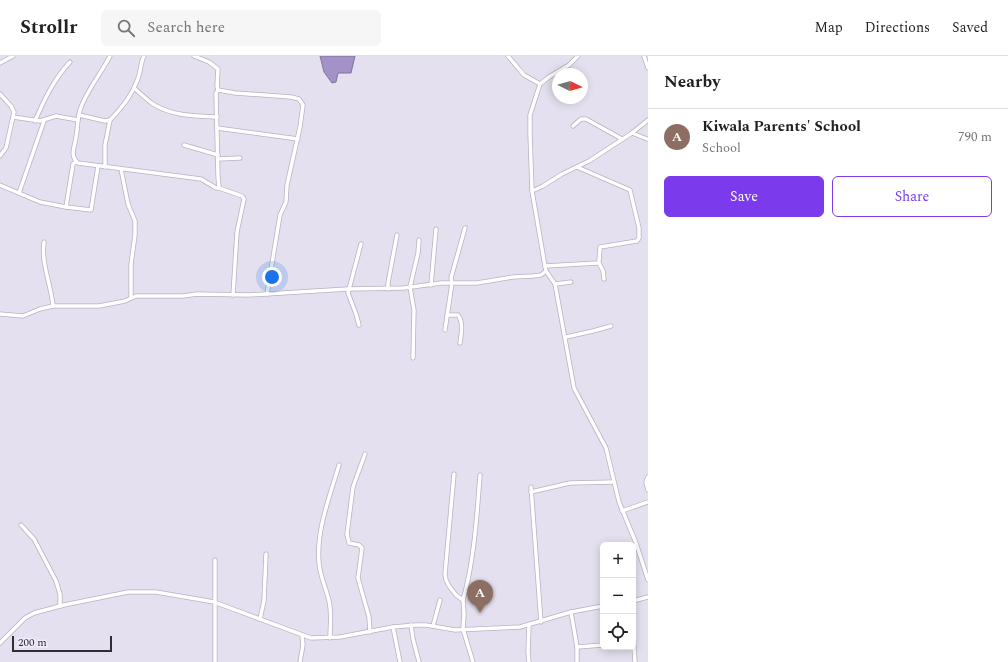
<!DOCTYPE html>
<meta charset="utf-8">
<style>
:root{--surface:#fff;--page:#f6f6f6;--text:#202124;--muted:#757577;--line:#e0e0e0;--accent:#7c3aed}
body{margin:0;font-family:Spectral,serif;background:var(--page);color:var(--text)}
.controls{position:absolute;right:12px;bottom:12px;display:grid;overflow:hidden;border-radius:6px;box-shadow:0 2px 10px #0003}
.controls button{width:36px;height:36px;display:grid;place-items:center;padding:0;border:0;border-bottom:1px solid var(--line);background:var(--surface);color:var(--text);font:20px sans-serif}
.compass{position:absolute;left:552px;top:12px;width:36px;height:36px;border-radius:50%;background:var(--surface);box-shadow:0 2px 10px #0003;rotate:95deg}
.scale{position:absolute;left:12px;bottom:10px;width:100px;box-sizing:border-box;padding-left:4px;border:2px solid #2e2d32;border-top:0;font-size:11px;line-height:14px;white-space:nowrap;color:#2e2d32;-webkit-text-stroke:3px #f2edfc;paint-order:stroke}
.you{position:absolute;left:272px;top:221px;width:14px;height:14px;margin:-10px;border:3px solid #fff;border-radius:50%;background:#1a73e8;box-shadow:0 0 0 6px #1a73e833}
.badge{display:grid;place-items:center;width:26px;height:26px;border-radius:50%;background:var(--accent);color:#fff;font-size:13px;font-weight:700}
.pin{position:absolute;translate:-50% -33px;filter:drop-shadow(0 1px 2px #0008)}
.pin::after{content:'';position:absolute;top:21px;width:14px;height:12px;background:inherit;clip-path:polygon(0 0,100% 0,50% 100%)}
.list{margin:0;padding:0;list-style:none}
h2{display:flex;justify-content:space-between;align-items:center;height:52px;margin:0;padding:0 16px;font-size:17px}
h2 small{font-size:13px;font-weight:400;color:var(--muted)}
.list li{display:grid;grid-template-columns:26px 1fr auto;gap:12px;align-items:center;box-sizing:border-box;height:56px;padding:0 16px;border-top:1px solid var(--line)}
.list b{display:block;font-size:15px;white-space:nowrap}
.list p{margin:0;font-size:13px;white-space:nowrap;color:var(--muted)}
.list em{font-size:13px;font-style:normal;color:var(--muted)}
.actions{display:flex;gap:8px;padding:12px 16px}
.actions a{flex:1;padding:9px 0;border:1px solid var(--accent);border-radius:6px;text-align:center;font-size:14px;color:var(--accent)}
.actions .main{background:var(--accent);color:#fff}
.icon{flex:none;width:22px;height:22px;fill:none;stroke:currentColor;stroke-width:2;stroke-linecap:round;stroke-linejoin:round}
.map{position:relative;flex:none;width:648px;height:606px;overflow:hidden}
header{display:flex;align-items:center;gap:24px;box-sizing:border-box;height:56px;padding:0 20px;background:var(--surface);border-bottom:1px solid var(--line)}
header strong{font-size:19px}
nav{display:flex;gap:22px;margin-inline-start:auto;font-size:14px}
.search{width:280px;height:36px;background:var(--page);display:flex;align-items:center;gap:10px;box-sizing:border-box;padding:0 14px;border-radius:6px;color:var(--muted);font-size:15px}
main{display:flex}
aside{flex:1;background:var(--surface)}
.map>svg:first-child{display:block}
</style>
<header>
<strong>Strollr</strong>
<div class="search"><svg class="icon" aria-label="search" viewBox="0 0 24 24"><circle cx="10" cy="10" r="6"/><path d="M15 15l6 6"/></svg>Search here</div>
<nav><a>Map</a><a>Directions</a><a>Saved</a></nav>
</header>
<main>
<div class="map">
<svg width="648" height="606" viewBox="0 0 648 606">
<rect width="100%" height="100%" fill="#e5e0ef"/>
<!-- water -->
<path fill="#a491c7" stroke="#81739a" d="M320,0H355L351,17H338L336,26L332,27L324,16Z"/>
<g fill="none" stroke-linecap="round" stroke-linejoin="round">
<!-- street casing -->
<g stroke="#b6b2c0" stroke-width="5">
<g id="street">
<path d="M110,0C101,18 86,35 80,54C77,63 78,72 76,81C75,91 69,99 78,107L201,123L216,132H219L242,140L244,143L237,176L233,239"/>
<path d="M194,0L209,6L218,13L217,30L218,34L216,37L218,120L219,132"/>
<path d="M508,0L524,19L540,28"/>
<path d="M578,0L569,9L549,21L540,28L530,59V78L532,135L545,210L546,215L555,228L574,332L606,392L619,446L636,487L648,524"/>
<path d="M644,0L648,12"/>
<path d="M0,7L13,0"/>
<path d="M134,32C140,37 146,43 153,48C172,60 195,60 217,61"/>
<path d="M218,34L235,37L291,41L299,43L303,49L300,71L287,129L286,146L280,159L267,238"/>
<path d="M0,38L11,50L14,56L6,92L0,100"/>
<path d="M79,59L105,65L110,64C121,53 132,39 137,25C141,16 140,8 144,0"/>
<path d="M13,61L40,65L56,60L78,64"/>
<path d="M35,65C44,44 54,23 70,6"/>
<path d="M573,70L581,63H586L622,83"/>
<path d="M217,72L298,83"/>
<path d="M632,77L647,83"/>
<path d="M184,89L218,99"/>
<path d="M218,103L240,102"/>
<path d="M105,111V89L110,64"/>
<path d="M121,113L128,148L135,165V179L131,208V242"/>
<path d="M0,129L40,146L66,151L91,154L98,110"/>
<path d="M532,135L543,130L562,118L589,105L632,77L648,64"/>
<path d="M19,137L44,65"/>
<path d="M66,151L73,108L76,106"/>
<path d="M44,186C41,208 51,228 53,250"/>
<path d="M599,207L603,215L604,223"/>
<path d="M545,210L598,207L599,205L600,191L637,185L639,182V172L630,134L577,111"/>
<path d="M555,228L571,226"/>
<path d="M431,229L436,173"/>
<path d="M388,233V227L397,179"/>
<path d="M0,258L23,260L40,253L53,250H99L125,245L136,240H183L197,238L248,239L348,233L404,232L441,227H477L513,221L533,220L541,219L546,215"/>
<path d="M447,259H458C464,267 461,279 460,287"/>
<path d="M359,269L356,258L348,237L361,188"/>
<path d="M445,274L452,227L451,222L465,172"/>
<path d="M566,281L593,275L611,270"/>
<path d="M413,302L414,254L410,231L418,197L419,184"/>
<path d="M365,398L353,431L347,478L349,487L359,489L362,492L358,522L369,561L370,576"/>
<path d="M454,418L445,518L446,524L449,530L456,539L463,544L464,558L463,573L473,606"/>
<path d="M648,421L646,426L648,434"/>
<path d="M531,431L541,566"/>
<path d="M531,436L570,427L614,426"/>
<path d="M622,455L648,446"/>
<path d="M21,469L34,483L56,525L60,538V550"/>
<path d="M215,504V606"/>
<path d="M463,544C474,506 477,459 480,419"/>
<path d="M633,545L648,541"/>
<path d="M571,556L577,591V606"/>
<path d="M260,563L264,545L266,498"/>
<path d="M411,569L413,583L419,606"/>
<path d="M529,569L528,596L529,606"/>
<path d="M433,570L440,544"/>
<path d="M393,571L400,606"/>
<path d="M633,575L635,606"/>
<path d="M330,582C330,570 332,557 329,545C326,532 320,520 319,507C316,474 330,440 339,409"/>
<path d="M0,587L25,562L34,557L64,549L128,536H156L214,546L311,582L340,581L393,571L416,569H426L455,574L520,571L571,556L603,550"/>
<path d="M577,591L603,589"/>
<path d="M300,606L303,589L302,579"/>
</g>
</g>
<!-- street -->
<use href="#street" stroke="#fff" stroke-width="3.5"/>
</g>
</svg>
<div class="controls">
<button>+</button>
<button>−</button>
<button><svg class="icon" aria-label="locate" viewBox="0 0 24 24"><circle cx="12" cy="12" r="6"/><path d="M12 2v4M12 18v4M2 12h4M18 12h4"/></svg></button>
</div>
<svg class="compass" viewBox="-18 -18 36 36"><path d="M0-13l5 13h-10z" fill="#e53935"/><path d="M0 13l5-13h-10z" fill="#757577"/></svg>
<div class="scale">200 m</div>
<div class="you"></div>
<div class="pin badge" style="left:480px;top:557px;background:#8d6e63">A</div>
</div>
<aside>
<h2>Nearby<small></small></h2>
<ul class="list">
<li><span class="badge" style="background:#8d6e63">A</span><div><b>Kiwala Parents' School</b><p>School</p></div><em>790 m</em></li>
</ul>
<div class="actions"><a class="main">Save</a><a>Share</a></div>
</aside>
</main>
